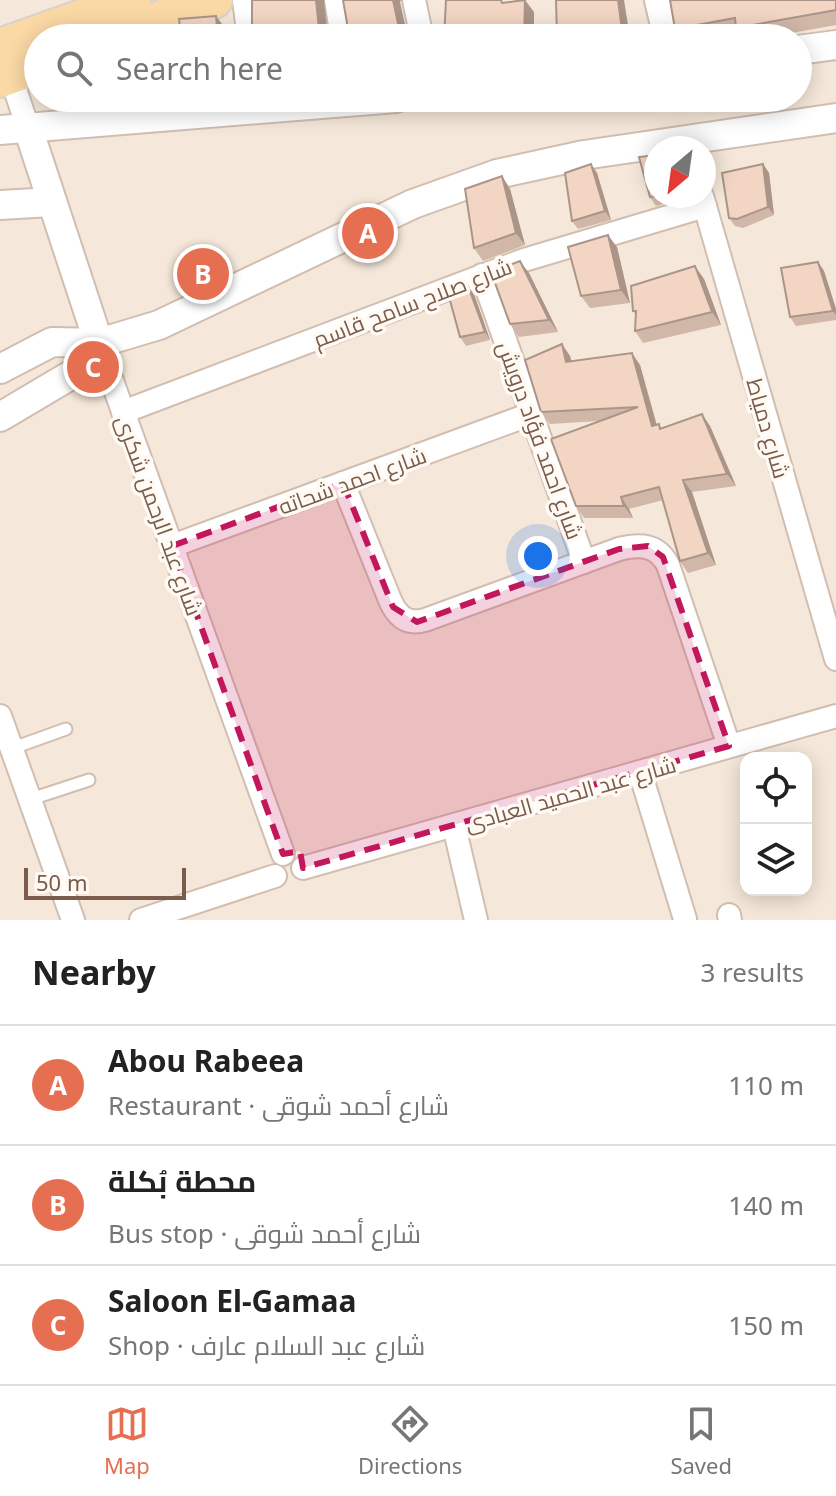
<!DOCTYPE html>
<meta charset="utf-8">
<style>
:root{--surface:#fff;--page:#f2f2f2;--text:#222;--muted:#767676;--line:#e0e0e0;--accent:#e76f51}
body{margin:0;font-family:"Noto Sans",Cairo,sans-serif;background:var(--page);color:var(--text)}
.controls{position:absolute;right:24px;bottom:24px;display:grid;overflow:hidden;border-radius:16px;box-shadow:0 4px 20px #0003}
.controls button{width:72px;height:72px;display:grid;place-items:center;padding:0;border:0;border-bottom:2px solid var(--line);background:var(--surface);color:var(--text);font:40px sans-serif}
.compass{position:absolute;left:644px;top:136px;width:72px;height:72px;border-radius:50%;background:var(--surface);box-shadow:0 4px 20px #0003;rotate:209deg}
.scale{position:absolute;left:24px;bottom:20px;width:162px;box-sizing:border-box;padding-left:8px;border:4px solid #7a5c4d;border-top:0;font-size:22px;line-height:28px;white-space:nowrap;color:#7a5c4d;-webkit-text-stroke:6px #fffaf3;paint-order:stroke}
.you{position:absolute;left:538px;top:556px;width:28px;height:28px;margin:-20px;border:6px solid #fff;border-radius:50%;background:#1a73e8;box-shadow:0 0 0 12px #1a73e833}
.badge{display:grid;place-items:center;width:52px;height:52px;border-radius:50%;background:var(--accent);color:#fff;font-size:26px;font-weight:700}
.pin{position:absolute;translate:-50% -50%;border:4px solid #fff;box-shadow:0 2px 8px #0006}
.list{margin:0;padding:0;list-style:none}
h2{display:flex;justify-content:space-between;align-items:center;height:104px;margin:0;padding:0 32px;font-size:34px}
h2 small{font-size:26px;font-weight:400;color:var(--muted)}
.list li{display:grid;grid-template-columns:52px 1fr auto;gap:24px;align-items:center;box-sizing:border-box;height:120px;padding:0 32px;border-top:2px solid var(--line)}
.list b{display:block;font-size:30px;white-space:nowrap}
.list p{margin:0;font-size:26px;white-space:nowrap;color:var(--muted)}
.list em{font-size:26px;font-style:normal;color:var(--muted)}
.icon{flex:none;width:44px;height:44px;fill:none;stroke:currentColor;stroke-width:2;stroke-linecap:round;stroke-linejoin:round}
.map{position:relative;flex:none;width:836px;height:920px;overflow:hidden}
.search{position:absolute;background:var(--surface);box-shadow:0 4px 20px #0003;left:24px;right:24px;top:24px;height:88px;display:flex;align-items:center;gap:20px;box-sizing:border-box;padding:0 28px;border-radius:44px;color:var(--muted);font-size:30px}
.sheet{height:464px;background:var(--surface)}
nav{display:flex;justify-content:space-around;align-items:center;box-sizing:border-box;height:112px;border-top:2px solid var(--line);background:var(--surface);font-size:22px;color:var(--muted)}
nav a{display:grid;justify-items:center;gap:4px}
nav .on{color:var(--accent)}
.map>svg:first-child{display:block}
</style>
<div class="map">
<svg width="836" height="920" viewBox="0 0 836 920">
<rect width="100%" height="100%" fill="#fdf6ec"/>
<!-- residential -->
<path fill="#f5e8da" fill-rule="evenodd" d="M0,0H836V920H0ZM38,38H798V98H38ZM656,148H704V196H656ZM746,758H806V890H746Z"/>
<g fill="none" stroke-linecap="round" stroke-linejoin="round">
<!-- service casing -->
<g stroke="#d1beb0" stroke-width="15">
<g id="service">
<path d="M13,748L66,729"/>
<path d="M31,799L89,780"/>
</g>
</g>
<!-- minor casing -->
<g stroke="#d1beb0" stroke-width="26">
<g id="minor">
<path d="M244,0L249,38"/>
<path d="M336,0L342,38"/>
<path d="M414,0L422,38"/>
<path d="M7,65L28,128"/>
<path d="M702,196L836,659"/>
<path d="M482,275L584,562"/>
<path d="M103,356L283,854"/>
<path d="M123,412L524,260L705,206"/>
<path d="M343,483L390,600C397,616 407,625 425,620L619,549C640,544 657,544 668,565L729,746"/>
<path d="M172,546L531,414"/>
<path d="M0,716L73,920"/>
<path d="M640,772L685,919"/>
<path d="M454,826L476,920"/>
<path d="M303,868L836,716"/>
<path d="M729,915L730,920"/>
<path d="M141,920L275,876"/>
</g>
</g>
<!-- tertiary casing -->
<g stroke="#d1beb0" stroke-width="32">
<g id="tertiary">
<path d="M659,0L668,38"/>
<path d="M798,50L836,45"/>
<path d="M0,130L396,98"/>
<path d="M0,205L52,202"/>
<path d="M0,369L52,342L99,343L159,325L413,204L497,174L584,155L836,118"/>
<path d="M0,417L103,356L28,128"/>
</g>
</g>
<!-- primary casing -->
<g stroke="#dad1cd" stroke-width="40">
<g id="primary">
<path d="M107,38L214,0"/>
<path d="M0,47L132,0"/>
<path d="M0,79L38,65"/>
</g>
</g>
<!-- service -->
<use href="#service" stroke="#fff" stroke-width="11"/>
<!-- minor -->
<use href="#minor" stroke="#fff" stroke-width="22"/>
<!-- tertiary -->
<use href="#tertiary" stroke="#fff" stroke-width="28"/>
<!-- primary -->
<use href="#primary" stroke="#fbd9a5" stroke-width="36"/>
</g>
<!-- wall -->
<g fill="#d1b7a8">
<path d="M836,0V25L764,38H743L739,32L706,38H682L675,29Z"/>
<path d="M48,98H185L56,108Z"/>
<path d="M591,164L597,173L611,220L578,229L572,221Z"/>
<path d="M763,164L769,173L774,215L743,228L735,226L729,218Z"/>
<path d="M502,176L510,189L525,245L483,261L474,248Z"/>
<path d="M656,196H687V197L656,206L650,197Z"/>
<path d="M617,247L630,303L590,308L581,296Z"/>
<path d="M818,262L824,271L836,309V320L796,326L790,317Z"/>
<path d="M529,273L558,332L519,337L510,324Z"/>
<path d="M704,279L721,325L643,343L635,331L636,315L633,311Z"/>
<path d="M474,294L490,340L466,346L460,337Z"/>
<path d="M570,356L572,362L640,365L657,425L662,428L710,426L736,486L692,492L716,565L688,573L680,561L663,500L629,509L633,518H584L576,506L599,421L550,424L541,412Z"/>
</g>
<!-- shaded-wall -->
<g fill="#aa9588">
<path d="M316,0H324L328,38L319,28Z"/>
<path d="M393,0H401L400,2L408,38H406L399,28Z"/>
<path d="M525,0L534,12V38H524Z"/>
<path d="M618,0H624L630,38L623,37Z"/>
<path d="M216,16L225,28L226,38H218Z"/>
<path d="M591,164L597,173L611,220L605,211Z"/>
<path d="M763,164L769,173L774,215L768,207Z"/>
<path d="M502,176L510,189L525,245L516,233Z"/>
<path d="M608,235L617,247L630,303L621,290Z"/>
<path d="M520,261L529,273L558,332L549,320Z"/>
<path d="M818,262L824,271L836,309V315L833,311Z"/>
<path d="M695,266L704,279L721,325L712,312Z"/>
<path d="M468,286L474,294L490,340L485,332Z"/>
<path d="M562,344L570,356L575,374L566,362Z"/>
<path d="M632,353L640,365L660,438L652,426Z"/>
<path d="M702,414L710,426L736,486L727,474Z"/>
<path d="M683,480L692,492L716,565L708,553Z"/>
<path d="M621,497L629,509L633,518L624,506Z"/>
</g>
<!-- building -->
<g fill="#f3d5c3" stroke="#aa9588" stroke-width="2">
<path d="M252,0H316L319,28L327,38H332H252Z"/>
<path d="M343,0H393L399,28L406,38H336L345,31L347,23Z"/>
<path d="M446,0H501L502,3L525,0L524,38H444Z"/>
<path d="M556,0H618L623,37L557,38Z"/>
<path d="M670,0H836V10L736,28L735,18L675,29Z"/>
<path d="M216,16L218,38H181L179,19Z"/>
<path d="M656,155V196L650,197L639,157Z"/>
<path d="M591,164L605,211L572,221L565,173Z"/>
<path d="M763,164L768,207L737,219L729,218L722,173Z"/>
<path d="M502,176L516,233L474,248L465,189Z"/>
<path d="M608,235L621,290L581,296L568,247Z"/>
<path d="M520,261L549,320L510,324L491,272Z"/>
<path d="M818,262L833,311L790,317L781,268Z"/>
<path d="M695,266L712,312L635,331L636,311H633L631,286Z"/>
<path d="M468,286L485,332L460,337L448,293Z"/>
<path d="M562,344L566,362L632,353L652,426L659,424L660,429L702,414L727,474L683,480L708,553L680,561L659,487L621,497L624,506H576L551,439L638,407L541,412L525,360Z"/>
</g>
<!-- marked area -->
<path fill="#c2185b" fill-opacity="0.2" stroke="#c2185b" stroke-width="6" stroke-dasharray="16 10" stroke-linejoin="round" d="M343,483L393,607L417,622L619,549L648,546L663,557L729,746L303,868L300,851L283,854L172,546Z"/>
<g text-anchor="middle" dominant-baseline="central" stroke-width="7" stroke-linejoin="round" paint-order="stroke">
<!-- street labels -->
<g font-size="22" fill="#7a5c4d" stroke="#fffaf3">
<text transform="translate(412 302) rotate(-21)">شارع صلاح سامح قاسم</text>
<text transform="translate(769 428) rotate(74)">شارع دمياط</text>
<text transform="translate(541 440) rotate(70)">شارع احمد فؤاد درويش</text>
<text transform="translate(352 480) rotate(-20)">شارع احمد شحاته</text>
<text transform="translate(160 515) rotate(70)">شارع عبد الرحمن شكرى</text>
<text transform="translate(570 793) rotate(-16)">شارع عبد الحميد العبادى</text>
</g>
</g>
</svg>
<div class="controls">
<button><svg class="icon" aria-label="locate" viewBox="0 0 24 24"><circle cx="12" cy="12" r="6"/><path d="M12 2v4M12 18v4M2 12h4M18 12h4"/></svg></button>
<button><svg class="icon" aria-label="layers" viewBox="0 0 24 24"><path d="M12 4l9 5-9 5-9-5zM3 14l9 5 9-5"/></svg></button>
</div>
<svg class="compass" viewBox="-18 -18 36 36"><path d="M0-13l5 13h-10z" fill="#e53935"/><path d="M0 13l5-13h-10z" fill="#767676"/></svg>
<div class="scale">50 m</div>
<div class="you"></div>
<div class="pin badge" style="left:368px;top:233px">A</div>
<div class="pin badge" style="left:203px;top:274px">B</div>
<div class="pin badge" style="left:93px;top:367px">C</div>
<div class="search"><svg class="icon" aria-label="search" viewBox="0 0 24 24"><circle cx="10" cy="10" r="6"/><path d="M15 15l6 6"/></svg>Search here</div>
</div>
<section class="sheet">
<h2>Nearby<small>3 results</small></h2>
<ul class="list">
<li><span class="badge">A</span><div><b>Abou Rabeea</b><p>Restaurant · شارع أحمد شوقى</p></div><em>110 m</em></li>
<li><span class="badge">B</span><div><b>محطة بُكلة</b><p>Bus stop · شارع أحمد شوقى</p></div><em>140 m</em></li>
<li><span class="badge">C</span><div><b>Saloon El-Gamaa</b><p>Shop · شارع عبد السلام عارف</p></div><em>150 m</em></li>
</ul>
</section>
<nav>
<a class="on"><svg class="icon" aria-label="map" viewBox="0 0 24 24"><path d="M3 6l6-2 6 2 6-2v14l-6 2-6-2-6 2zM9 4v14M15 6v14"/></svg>Map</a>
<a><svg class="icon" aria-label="directions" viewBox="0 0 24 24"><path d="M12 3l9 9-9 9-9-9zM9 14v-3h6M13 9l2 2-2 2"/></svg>Directions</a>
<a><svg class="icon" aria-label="saved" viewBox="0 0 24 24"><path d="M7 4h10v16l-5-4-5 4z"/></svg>Saved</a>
</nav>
